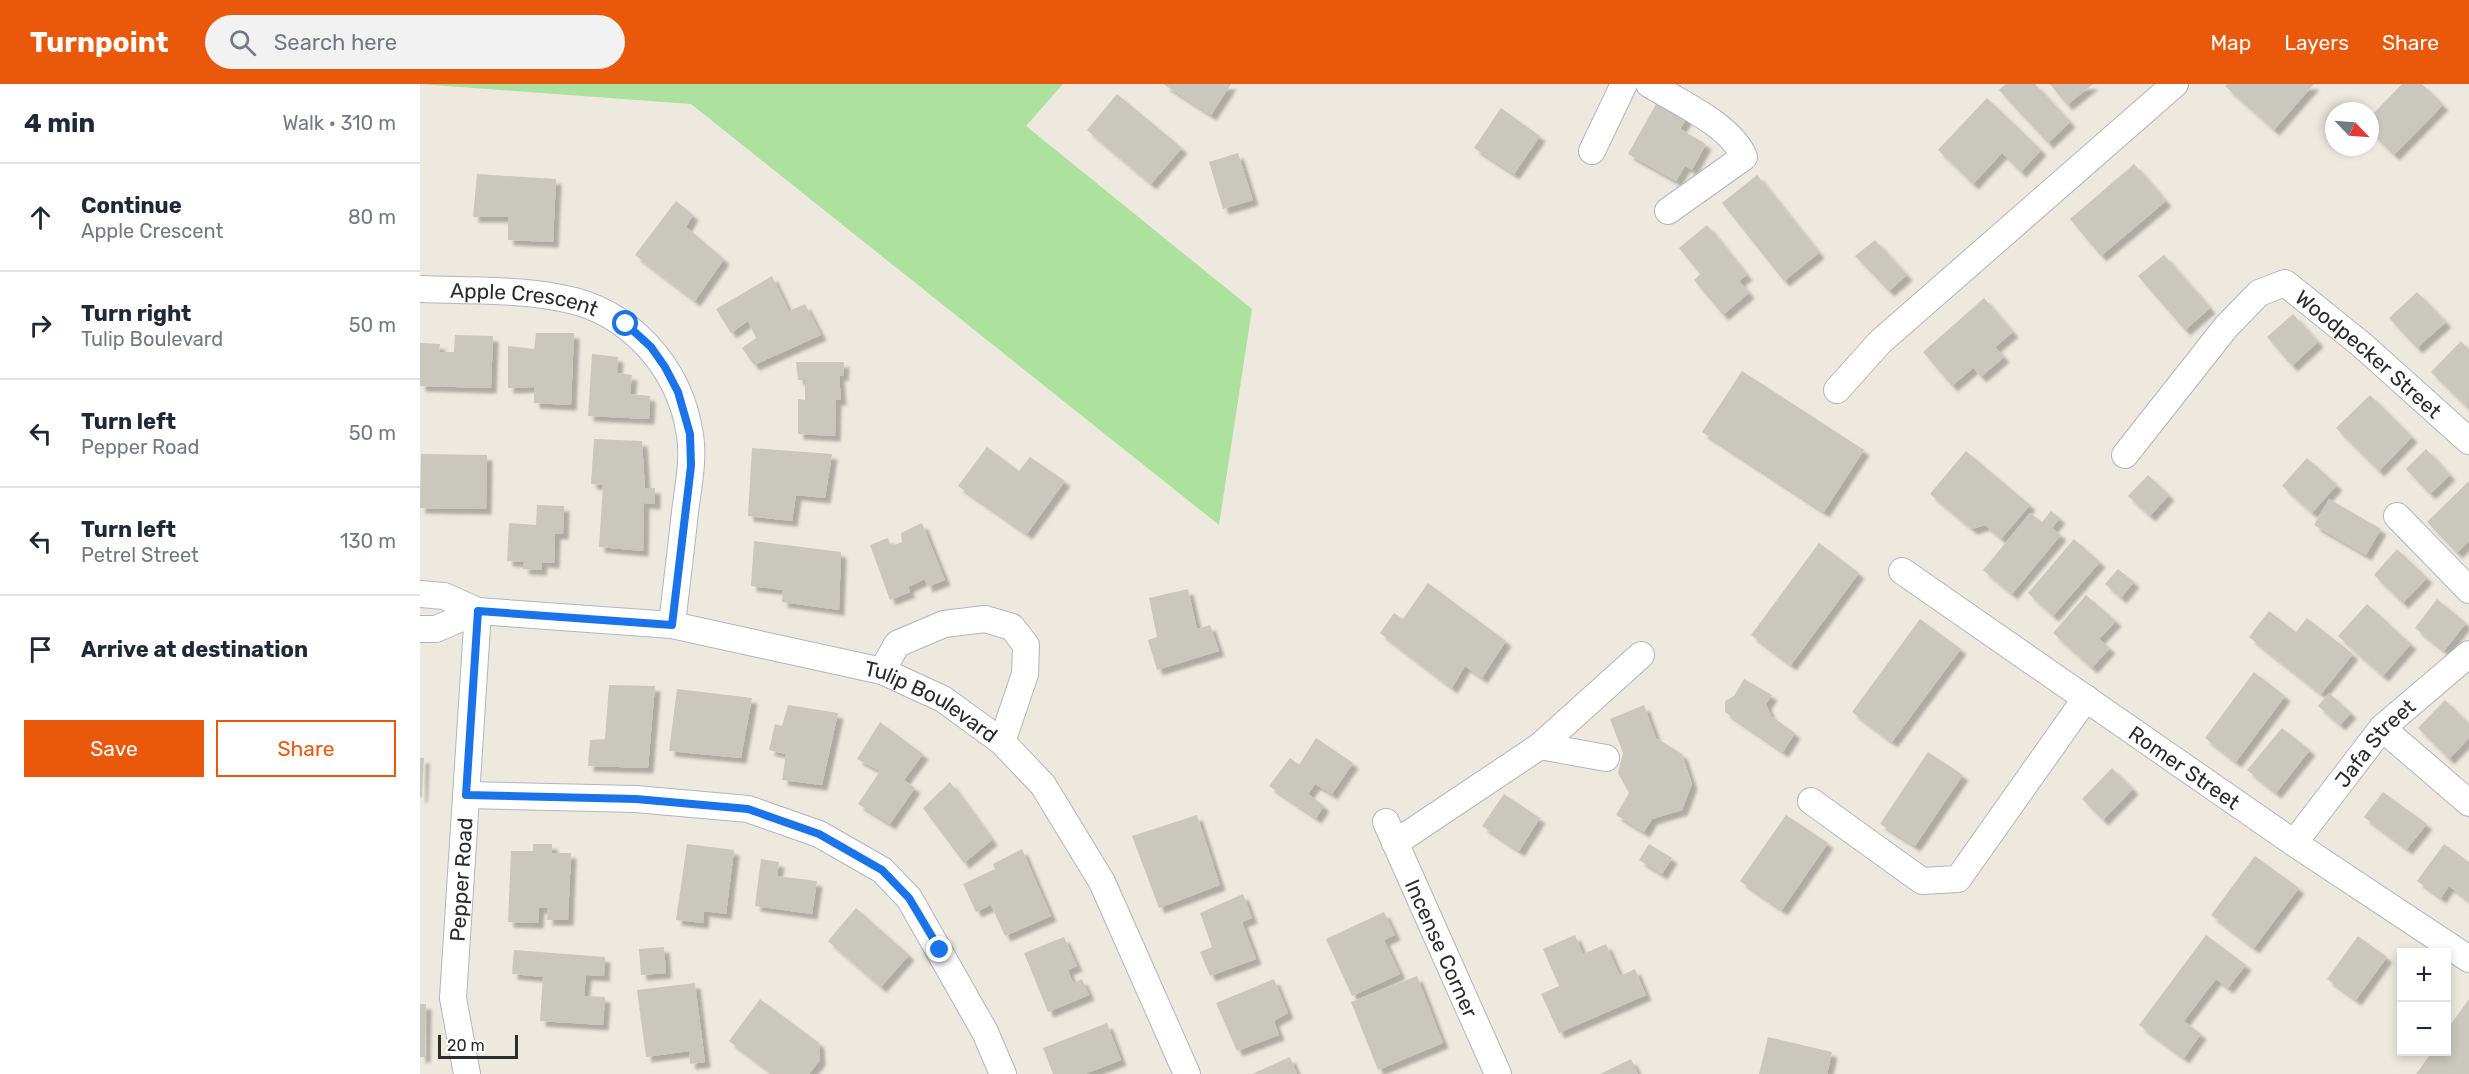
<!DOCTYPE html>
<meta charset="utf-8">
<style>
:root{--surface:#fff;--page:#f2f2f3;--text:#1f2937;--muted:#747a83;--line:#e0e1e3;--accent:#ea580c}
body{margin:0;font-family:Rubik,sans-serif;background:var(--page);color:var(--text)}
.controls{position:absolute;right:18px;bottom:18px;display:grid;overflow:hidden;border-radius:0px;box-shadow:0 3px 9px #0003}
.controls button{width:54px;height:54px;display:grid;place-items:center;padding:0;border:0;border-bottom:2px solid var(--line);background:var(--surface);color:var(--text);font:30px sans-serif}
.compass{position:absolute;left:1905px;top:18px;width:54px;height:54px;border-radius:50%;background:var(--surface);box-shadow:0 3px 9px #0003;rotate:115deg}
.scale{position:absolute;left:18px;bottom:15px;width:80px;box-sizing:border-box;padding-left:6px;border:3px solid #2c2c2c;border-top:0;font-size:16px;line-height:21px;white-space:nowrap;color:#2c2c2c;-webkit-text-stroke:4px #fff;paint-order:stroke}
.stop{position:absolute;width:18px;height:18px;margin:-14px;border:4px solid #1a73e8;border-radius:50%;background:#fff}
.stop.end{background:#1a73e8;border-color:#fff;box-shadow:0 2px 6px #0008}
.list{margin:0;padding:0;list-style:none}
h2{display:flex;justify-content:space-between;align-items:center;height:78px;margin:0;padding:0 24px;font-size:26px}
h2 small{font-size:20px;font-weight:400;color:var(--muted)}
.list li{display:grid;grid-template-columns:39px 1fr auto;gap:18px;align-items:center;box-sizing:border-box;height:108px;padding:0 24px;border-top:2px solid var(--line)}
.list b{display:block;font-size:22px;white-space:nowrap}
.list p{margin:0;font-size:20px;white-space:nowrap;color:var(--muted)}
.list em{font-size:20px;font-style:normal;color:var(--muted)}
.actions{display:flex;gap:12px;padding:18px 24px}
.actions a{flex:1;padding:14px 0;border:2px solid var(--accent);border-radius:0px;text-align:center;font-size:21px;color:var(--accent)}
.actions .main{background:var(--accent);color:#fff}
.icon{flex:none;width:33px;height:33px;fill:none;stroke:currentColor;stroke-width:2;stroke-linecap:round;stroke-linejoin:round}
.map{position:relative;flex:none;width:2049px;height:990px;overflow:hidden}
header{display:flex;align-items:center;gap:36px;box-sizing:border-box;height:84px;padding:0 30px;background:var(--accent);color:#fff}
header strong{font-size:28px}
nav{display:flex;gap:33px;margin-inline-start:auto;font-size:21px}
.search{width:420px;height:54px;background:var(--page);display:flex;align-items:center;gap:15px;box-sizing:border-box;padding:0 21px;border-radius:33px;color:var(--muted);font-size:22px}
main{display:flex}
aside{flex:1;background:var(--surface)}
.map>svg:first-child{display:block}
</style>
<header>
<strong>Turnpoint</strong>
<div class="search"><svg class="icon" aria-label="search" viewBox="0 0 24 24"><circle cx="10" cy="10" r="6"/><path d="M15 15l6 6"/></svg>Search here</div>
<nav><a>Map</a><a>Layers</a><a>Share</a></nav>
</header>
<main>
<aside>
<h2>4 min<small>Walk · 310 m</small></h2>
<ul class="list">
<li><svg class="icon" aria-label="ahead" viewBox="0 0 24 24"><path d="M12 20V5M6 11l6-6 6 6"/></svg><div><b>Continue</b><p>Apple Crescent</p></div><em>80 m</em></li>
<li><svg class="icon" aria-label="right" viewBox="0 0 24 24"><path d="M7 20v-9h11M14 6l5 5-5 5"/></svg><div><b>Turn right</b><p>Tulip Boulevard</p></div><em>50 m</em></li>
<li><svg class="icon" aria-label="left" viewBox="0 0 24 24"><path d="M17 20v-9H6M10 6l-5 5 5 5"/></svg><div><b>Turn left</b><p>Pepper Road</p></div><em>50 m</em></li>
<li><svg class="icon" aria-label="left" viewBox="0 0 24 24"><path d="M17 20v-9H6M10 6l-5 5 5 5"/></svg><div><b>Turn left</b><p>Petrel Street</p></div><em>130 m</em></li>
<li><svg class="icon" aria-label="arrive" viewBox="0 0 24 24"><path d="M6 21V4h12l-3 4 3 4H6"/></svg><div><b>Arrive at destination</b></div></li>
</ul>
<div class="actions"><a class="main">Save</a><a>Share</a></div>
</aside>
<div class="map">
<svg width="2049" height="990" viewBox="0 0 2049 990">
<defs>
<filter id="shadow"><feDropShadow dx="5.5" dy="5.5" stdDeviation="1.5" flood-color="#0004"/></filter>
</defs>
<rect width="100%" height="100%" fill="#ede9df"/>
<!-- green -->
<path fill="#ace19e" d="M0,0H643L606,42L832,225L799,441L271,20Z"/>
<!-- building -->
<g fill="#c9c7be" filter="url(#shadow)">
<path d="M743,0H811L791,31Z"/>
<path d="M1586,0H1615L1650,38L1628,59L1579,6Z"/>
<path d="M1630,0H1673L1647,21Z"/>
<path d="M1808,0H1894L1854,46L1805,2Z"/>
<path d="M1982,0H2002L2023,21L1974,71L1950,48V33Z"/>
<path d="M697,10L762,64L731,100L667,46Z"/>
<path d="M1567,14L1621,66L1601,88L1582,69L1553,100L1518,66Z"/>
<path d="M1239,15L1268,32L1260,45L1286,60L1272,86L1265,82L1256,97L1208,70Z"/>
<path d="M1081,24L1120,52L1094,90L1054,64Z"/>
<path d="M818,69L833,116L803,125L789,78Z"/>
<path d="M1714,80L1746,117L1681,172L1650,135Z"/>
<path d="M57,90L136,95L133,158L88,156V133H53Z"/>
<path d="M1337,91L1399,169L1364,197L1302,119Z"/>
<path d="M256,117L273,131L266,143L304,175L275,217L215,171Z"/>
<path d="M1287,141L1327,191L1319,197L1329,209L1303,231L1274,196L1280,190L1259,164Z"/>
<path d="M1455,156L1487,191L1469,207L1435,172Z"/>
<path d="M1744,171L1790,224L1765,246L1718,192Z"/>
<path d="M352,192L369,227L385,220L401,251L334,281L322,264L336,254L328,237L311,249L296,225Z"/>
<path d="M1997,208L2026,238L1997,264L1969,234Z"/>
<path d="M1564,214L1593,248L1575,263L1584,273L1561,293L1553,284L1532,302L1503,268Z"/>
<path d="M1873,230L1898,258L1872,282L1847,253Z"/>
<path d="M116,249H154L151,321L114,319V303L88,304V262L114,265Z"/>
<path d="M35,251L73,252L71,304L0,302V259L20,260L19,268H34Z"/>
<path d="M2041,257L2049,266L2048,324L2011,288Z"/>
<path d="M172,270L198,273L197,289L212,291L210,310L230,312L229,335L168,332Z"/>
<path d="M376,278H424L423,292L419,291L421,316H416L415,352L378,350V315L385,316V296H378Z"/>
<path d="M1322,287L1444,366L1404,428L1282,348Z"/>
<path d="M1950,311L1992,353L1959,387L1916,344Z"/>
<path d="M174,355L222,357L225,404H235V420L224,419L223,467L179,463L183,401L171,400Z"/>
<path d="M567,363L599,387L610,373L645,397L607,450L538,402Z"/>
<path d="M332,364L412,370L405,414L376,411L372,437L328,432Z"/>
<path d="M2006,365L2030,391L2010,410L1986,385Z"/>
<path d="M1546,367L1610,421L1581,455L1565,441L1552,445L1510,410Z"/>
<path d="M1,370L67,371L66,425L0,424Z"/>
<path d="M1887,374L1917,401L1892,429L1862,402Z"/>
<path d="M1728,391L1749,411L1730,432L1708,412Z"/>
<path d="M2049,397V457L2037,469L2007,438Z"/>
<path d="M1909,415L1961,445L1946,471L1894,441Z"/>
<path d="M117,421L144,422L143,450H135L134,479L122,478L121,486L103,485L104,478L87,477L89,439L116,441Z"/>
<path d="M1631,427L1640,434L1632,444L1641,451L1592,510L1563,486L1610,429L1622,438Z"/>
<path d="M502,439L525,496L507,503L505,495L488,503L490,508L470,516L450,461L468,454L471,462L482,458L481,449Z"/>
<path d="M1654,455L1680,478L1633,532L1608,509Z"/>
<path d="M334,457L421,468L419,526L362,518L363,506L331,502Z"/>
<path d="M1399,459L1439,489L1371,581L1331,551Z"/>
<path d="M1977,465L2007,494L1983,519L1954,491Z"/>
<path d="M1698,485L1714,498L1701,514L1685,500Z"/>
<path d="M1008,499L1086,557L1062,594L1045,582L1032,604L960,549L974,529L983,535Z"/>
<path d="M768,505L777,545L790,541L799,567L737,586L728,556L737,553L729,514Z"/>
<path d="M1666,511L1696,537L1679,555L1690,564L1672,584L1633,549Z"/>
<path d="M2017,515L2046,539L2024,567L1995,544Z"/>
<path d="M1947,520L1991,560L1963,592L1918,552Z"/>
<path d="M1849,527L1876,548L1887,534L1933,570L1901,610L1829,553Z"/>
<path d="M1500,535L1541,565L1472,658L1432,628Z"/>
<path d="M1834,588L1865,612L1816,678L1785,654Z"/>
<path d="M1324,595L1352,611L1346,620L1351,632L1375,649L1363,668L1305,628V617L1314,612Z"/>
<path d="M189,601L235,602L228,684L168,682L170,656L185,655Z"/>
<path d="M257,605L332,614L321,674L249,667Z"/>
<path d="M1909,609L1931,629L1920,641L1898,622Z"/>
<path d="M2025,616L2049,640V654L2029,675L1998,644Z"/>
<path d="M368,621L418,629L402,701L362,696L366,670L349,666L355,640L362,642Z"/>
<path d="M1224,621L1236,654L1262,670L1272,700L1262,726L1232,735L1224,748L1196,731L1209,709L1198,689L1203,669L1190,635Z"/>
<path d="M460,638L503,670L484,696L495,704L470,740L438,720L460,687L437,675Z"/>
<path d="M1862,644L1890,666L1856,709L1827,686Z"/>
<path d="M896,654L933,679L912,710L895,700L888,710L904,722L896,734L849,702L870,674L879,681Z"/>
<path d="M1508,668L1543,691L1495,762L1460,740Z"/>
<path d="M0,674H4L2,713H0Z"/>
<path d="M1692,684L1713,705L1683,736L1662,715Z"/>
<path d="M530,698L572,756L544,779L503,724Z"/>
<path d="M1963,708L2007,740L1987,765L1944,733Z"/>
<path d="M1084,710L1120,734L1099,767L1062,742Z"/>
<path d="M777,731L800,801L739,824L712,752Z"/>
<path d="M1366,731L1408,759L1362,826L1320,797Z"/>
<path d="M113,760H132V769H151L148,836H127L128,824H119L118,839L88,838L91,767H113Z"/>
<path d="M267,760L314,766L306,830L284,827L283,839L256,836Z"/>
<path d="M1229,760L1252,774L1242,790L1219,776Z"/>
<path d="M2024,760L2049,778V817L2029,802L2021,814L1997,797Z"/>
<path d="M602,765L631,832L585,852L571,821L556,828L543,800L575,785L573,780Z"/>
<path d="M1835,772L1879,804L1834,864L1791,831Z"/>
<path d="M341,775L359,778L357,792L397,797L392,830L335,822Z"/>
<path d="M823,810L832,834L822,838L836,875L790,892L780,868L792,863L780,829Z"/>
<path d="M436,824L489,871L461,903L408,857Z"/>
<path d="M964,828L975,851L964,856L980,890L932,912L906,855Z"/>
<path d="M1155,851L1163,870L1186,860L1200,892L1215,885L1226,911L1139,949L1121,910L1139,902L1123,865Z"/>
<path d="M1786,851L1826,881L1808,904L1796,895L1764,937L1781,950L1764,974L1719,941Z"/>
<path d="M1938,852L1967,873L1936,916L1907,895Z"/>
<path d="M644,853L657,882L648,886L653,899L662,895L669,911L628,928L604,869Z"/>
<path d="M244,863L246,889L221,891L219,865Z"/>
<path d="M94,866L185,873L184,892L166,891L164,912L185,913L183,941L120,937L123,893L92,890Z"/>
<path d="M997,892L1023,959L958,986L931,918Z"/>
<path d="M854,895L868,929L854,937L859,951L817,967L796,919Z"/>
<path d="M275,899L285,978L270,980L269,967L226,973L217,906Z"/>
<path d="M340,915L399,959L400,976L389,990H353L309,957Z"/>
<path d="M2049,915V990H1996L2012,968H2026V947Z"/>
<path d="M0,920H6L5,973H0Z"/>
<path d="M687,939L701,976L665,990H633L623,964Z"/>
<path d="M1348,953L1412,968L1407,990H1339Z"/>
<path d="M870,973L877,990H832Z"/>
<path d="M1211,975L1218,990H1180Z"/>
</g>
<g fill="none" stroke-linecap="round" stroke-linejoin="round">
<!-- minor casing -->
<g stroke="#b3b4bf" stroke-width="28">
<g id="minor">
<path d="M1229,0C1258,18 1311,41 1324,73L1248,127"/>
<path d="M1172,67L1204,0"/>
<path id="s1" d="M0,205C47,207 95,205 141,214C209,226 260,283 270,351C274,376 268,403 265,428C261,466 256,504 252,541"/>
<path d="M1417,306L1460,258L1755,0"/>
<path id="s2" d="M1705,371L1806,243L1839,209L1865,199L1942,261L2049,357"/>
<path d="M1977,432L2049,506"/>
<path id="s3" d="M1482,487L1874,759L2049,875"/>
<path id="s4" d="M0,510L24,512L58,527L252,541L462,587L523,615L582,658L623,701L682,798L767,990"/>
<path d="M0,545H16L58,527"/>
<path d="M462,587L477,560L524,540L565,535L592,543L606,561L605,590L582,658"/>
<path d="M1962,644L2049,719"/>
<path d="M1120,662L1186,674"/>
<path d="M46,711L216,715L328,725L399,750L462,786L489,814L565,948L583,990"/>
<path d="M1391,717L1502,797L1538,795L1666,614"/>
<path id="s5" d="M966,738L1078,990"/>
<path d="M975,759L1120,662L1221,571"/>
<path id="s6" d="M1874,759L1962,644L2049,570"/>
<path id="s7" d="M47,990L33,914L58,527"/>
</g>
</g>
<!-- minor -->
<use href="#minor" stroke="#fff" stroke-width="26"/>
</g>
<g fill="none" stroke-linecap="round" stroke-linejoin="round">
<!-- route -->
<path stroke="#1a73e8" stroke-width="8" d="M206,240L231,263L245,283L258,308L270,350L271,382L252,541L58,527L46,711L216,715L328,725L399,750L462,786L489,814L520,866"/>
</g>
<g text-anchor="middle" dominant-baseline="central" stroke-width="6" stroke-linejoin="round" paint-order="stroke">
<!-- street labels -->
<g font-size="21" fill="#2c2c2c" stroke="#fff">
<text stroke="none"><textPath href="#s1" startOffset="105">Apple Crescent</textPath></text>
<text stroke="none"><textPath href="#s2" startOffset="348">Woodpecker Street</textPath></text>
<text stroke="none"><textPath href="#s4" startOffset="528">Tulip Boulevard</textPath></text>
<text stroke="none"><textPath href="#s6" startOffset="129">Jafa Street</textPath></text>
<text stroke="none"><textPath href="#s3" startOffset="344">Romer Street</textPath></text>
<text stroke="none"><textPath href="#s7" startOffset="196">Pepper Road</textPath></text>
<text stroke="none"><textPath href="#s5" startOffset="138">Incense Corner</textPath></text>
</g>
</g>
</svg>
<div class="controls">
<button>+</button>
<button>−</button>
</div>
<svg class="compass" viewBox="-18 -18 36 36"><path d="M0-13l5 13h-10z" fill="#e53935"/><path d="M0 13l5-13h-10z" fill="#747a83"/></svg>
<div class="scale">20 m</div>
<div class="stop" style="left:206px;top:240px"></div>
<div class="stop end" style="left:520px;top:866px"></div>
</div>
</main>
